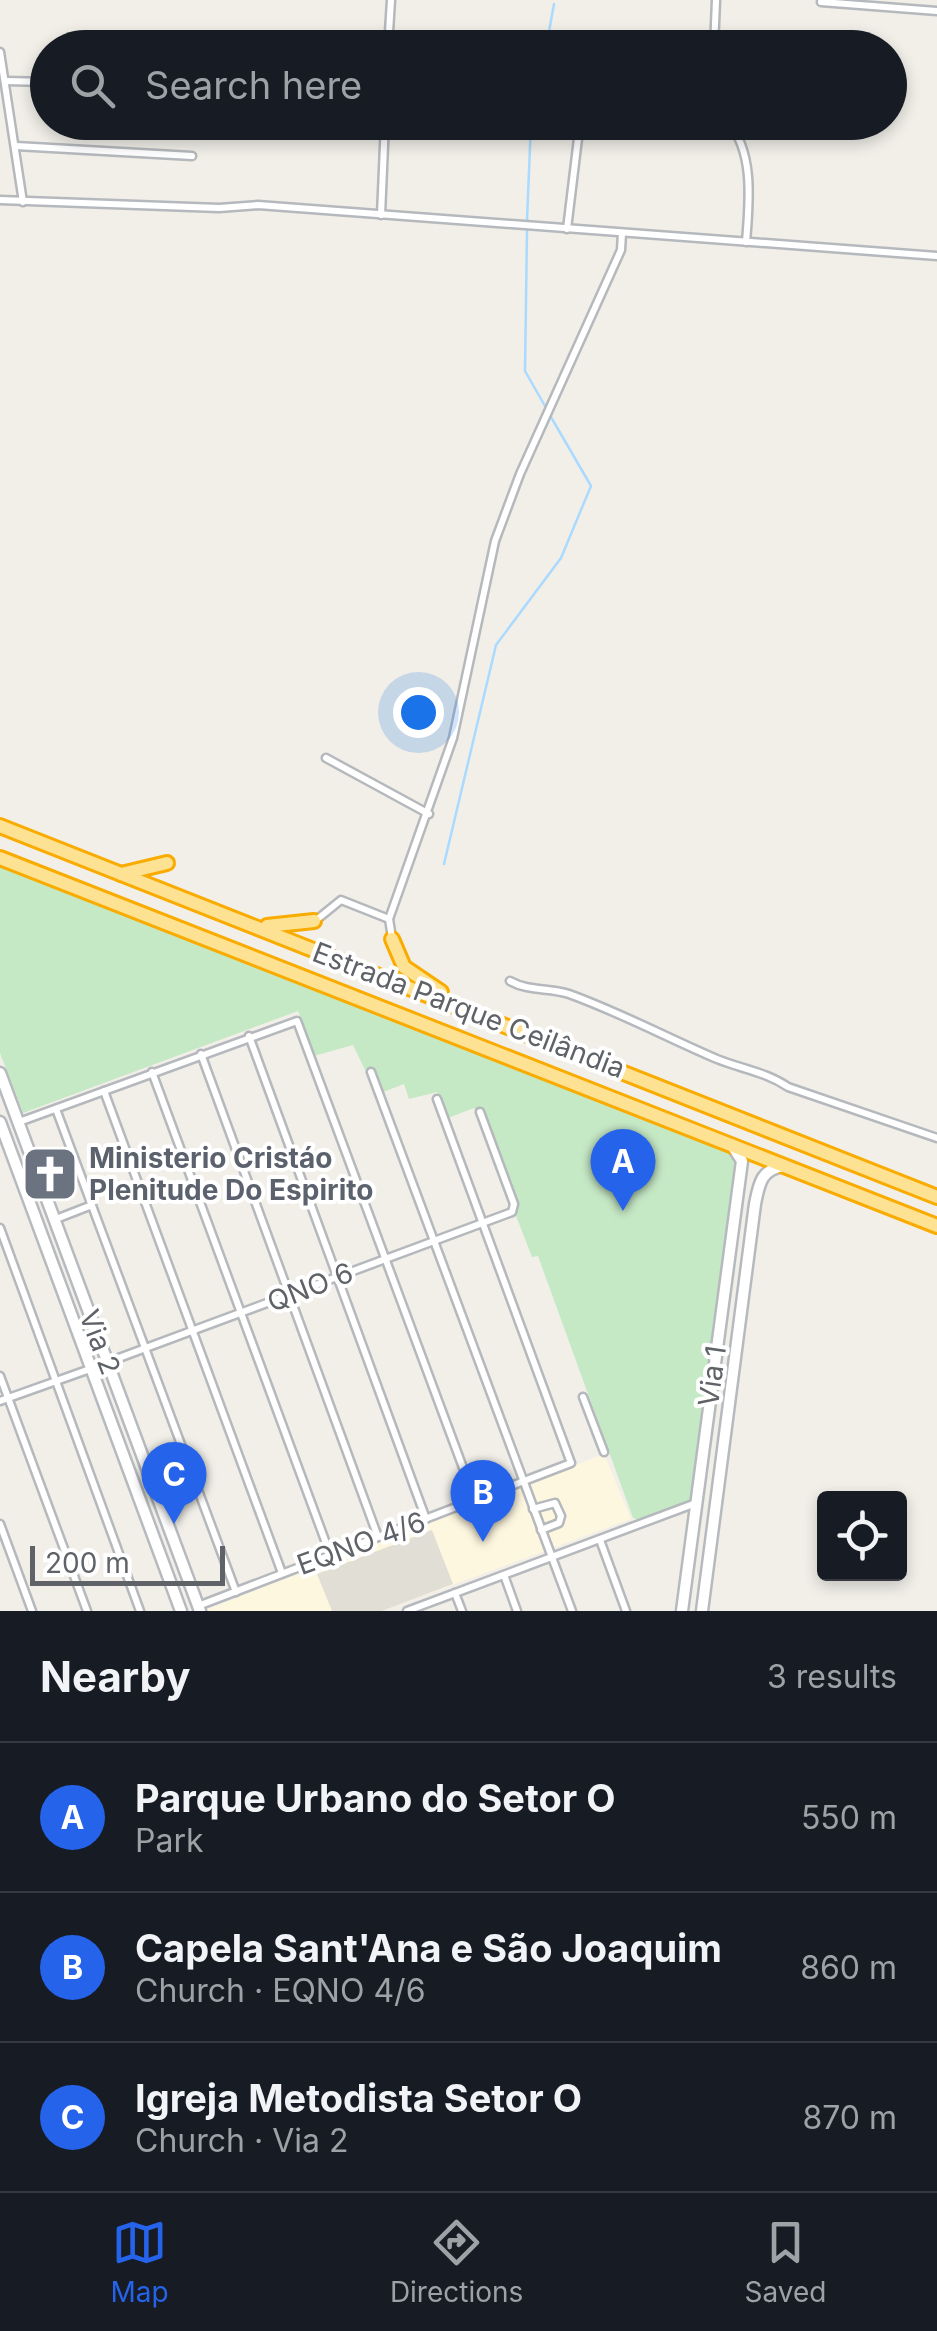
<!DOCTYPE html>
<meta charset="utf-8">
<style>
:root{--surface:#171b24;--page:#20242c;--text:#f1f3f6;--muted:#9ea1a6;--line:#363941;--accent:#2563eb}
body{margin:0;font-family:Inter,sans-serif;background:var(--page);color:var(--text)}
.controls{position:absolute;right:30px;bottom:30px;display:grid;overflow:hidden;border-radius:10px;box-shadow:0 5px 15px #0003}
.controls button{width:90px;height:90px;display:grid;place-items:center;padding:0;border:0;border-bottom:2px solid var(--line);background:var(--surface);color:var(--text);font:50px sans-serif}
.scale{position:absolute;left:30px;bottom:25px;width:195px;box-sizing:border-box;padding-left:10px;border:5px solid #5f6368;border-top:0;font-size:28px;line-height:35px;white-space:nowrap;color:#5f6368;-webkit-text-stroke:8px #fff;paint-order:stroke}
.you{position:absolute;left:418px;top:712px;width:35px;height:35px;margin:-25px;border:8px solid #fff;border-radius:50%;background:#1a73e8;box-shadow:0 0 0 15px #1a73e833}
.badge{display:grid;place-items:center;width:65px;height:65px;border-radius:50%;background:var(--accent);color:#fff;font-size:32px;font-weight:700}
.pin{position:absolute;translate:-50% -82px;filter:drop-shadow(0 2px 5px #0008)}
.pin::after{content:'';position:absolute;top:52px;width:35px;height:30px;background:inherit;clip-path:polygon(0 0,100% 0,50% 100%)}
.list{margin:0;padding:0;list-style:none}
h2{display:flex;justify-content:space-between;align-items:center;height:130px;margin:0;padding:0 40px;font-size:42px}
h2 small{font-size:32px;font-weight:400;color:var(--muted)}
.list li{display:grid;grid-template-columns:65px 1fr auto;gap:30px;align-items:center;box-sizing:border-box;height:150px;padding:0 40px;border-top:2px solid var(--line)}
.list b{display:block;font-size:38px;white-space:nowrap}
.list p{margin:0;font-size:32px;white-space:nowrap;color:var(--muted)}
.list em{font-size:32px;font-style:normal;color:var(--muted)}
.icon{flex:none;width:55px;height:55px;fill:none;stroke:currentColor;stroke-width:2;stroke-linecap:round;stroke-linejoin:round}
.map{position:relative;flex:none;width:937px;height:1611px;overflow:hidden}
.search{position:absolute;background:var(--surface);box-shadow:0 5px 15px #0003;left:30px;right:30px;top:30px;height:110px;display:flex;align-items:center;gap:25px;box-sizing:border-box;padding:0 35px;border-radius:55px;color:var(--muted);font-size:38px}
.sheet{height:580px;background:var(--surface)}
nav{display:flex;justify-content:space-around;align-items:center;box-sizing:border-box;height:140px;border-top:2px solid var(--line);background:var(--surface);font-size:28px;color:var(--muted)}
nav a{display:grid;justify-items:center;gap:5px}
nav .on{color:var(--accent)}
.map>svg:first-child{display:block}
</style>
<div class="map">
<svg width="937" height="1611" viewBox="0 0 937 1611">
<rect width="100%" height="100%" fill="#f1efe8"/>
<!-- commercial -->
<path fill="#fef7e0" d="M604,1454L631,1519L382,1611H203Z"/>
<!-- education -->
<path fill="#e1ded6" d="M432,1530L453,1584L382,1611H332L317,1574Z"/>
<!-- green -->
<path fill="#c5e8c5" d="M0,862L732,1152L738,1159L691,1501L640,1520L633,1518L538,1256L532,1257L474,1108L448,1118L437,1092L409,1099L404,1084L383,1092L374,1071L367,1074L353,1045L314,1056L298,1011L23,1113L0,1053Z"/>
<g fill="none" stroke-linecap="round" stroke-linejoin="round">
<!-- stream -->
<g stroke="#aadaff" stroke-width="2.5">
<path d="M546,48L554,4"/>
<path d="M527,220L531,122"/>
<path d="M527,231L525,371L545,406"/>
<path d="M444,864L496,645L561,558L591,486L551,417"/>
</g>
<!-- street casing -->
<g stroke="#b5b8bc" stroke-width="11">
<g id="street">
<path d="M821,2L937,11"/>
<path d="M388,48L391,0"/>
<path d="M714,48L716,0"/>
<path d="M0,52L23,202"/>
<path d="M5,81L48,82"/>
<path d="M728,122C755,153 749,204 746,242"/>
<path d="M16,146L192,156"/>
<path d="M0,200L219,208L258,205L937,256"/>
<path d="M381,215L385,122"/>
<path d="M567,229L580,122"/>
<path d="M326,758L429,814"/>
<path d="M315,921L341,900L389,919"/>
<path d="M392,938L389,919L453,738L495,541L520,474L621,250L622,233"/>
<path d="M510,981C530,992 548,987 569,994C619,1012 668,1038 717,1059C742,1069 766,1072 788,1087L937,1138"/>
<path d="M249,1036L426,1519"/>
<path d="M201,1054L378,1537"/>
<path d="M152,1072L330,1554"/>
<path d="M371,1072L572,1611"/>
<path d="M104,1091L282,1573"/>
<path d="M56,1109L236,1592"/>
<path d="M19,1122L297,1021L475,1500"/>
<path d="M56,1219L92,1205"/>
<path d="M0,1228L140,1611"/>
<path d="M108,1362L512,1212L514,1204L480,1112"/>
<path d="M0,1376L87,1611"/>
<path d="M583,1397L604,1452"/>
<path d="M0,1401L90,1369"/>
<path d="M533,1509L555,1503L561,1516L559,1523L541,1530"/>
<path d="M0,1524L32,1611"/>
<path d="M600,1540L626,1611"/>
<path d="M504,1575L517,1611"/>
<path d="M455,1593L462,1611"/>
<path d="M198,1606L571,1463L437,1099"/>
<path d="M407,1611L696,1503"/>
</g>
</g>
<!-- secondary casing -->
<g stroke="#b6babf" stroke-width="15">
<g id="secondary">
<path d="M0,1073L200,1611"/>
<path d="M0,1122L181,1611"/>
<path d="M682,1611L742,1161L731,1144"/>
<path d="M702,1611L755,1204C759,1184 761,1169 784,1166"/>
</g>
</g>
<!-- highway casing -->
<g stroke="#f9ab00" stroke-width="18">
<g id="highway">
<path d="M0,826L937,1197"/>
<path d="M0,858L937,1226"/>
<path d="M121,874L167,863"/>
<path d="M267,926L314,921"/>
<path d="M392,939L404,967L441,992"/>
</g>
</g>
<!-- street -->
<use href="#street" stroke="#fff" stroke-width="6"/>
<!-- secondary -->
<use href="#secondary" stroke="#fff" stroke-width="10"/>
<!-- highway -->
<use href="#highway" stroke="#fde293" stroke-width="12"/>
</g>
<!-- icons -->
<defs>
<g id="church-square" transform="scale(2.875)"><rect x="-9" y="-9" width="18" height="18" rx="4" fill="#6b7280" stroke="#fff"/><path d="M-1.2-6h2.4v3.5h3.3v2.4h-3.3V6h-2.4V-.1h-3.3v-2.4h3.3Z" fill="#fff"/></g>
</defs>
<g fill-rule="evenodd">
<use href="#church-square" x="50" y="1174"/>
</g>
<g text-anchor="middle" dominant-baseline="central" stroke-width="8" stroke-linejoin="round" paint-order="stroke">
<!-- street labels -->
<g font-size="28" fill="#5f6368" stroke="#fff">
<text transform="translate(469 1010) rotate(21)">Estrada Parque Ceilândia</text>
<text transform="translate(310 1287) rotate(-21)">QNO 6</text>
<text transform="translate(100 1342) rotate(69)">Via 2</text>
<text transform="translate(712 1376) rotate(-82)">Via 1</text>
<text transform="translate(361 1543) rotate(-20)">EQNO 4/6</text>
</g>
<!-- worship labels -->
<g font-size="28" font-weight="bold" fill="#5b616d" stroke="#fff" text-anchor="start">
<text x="89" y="1158">Ministerio Cristáo<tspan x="89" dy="32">Plenitude Do Espirito</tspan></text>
</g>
</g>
</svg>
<div class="controls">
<button><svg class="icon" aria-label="locate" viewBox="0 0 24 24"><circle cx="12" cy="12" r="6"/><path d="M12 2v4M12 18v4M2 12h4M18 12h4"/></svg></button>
</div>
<div class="scale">200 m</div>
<div class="you"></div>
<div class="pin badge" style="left:623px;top:1211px">A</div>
<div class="pin badge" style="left:483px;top:1542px">B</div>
<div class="pin badge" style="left:174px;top:1524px">C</div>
<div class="search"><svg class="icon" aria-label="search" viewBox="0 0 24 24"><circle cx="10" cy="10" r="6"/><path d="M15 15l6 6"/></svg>Search here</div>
</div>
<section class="sheet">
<h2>Nearby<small>3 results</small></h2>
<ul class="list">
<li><span class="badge">A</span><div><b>Parque Urbano do Setor O</b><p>Park</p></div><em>550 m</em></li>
<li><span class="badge">B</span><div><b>Capela Sant'Ana e São Joaquim</b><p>Church · EQNO 4/6</p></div><em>860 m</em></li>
<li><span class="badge">C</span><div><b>Igreja Metodista Setor O</b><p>Church · Via 2</p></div><em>870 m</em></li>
</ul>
</section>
<nav>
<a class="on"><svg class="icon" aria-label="map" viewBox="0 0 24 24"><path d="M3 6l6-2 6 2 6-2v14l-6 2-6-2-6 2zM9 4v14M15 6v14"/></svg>Map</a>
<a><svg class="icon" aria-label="directions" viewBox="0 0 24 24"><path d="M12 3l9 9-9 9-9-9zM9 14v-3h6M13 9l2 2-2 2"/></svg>Directions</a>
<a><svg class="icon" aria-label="saved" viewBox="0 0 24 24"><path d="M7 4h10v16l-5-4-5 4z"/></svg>Saved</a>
</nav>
